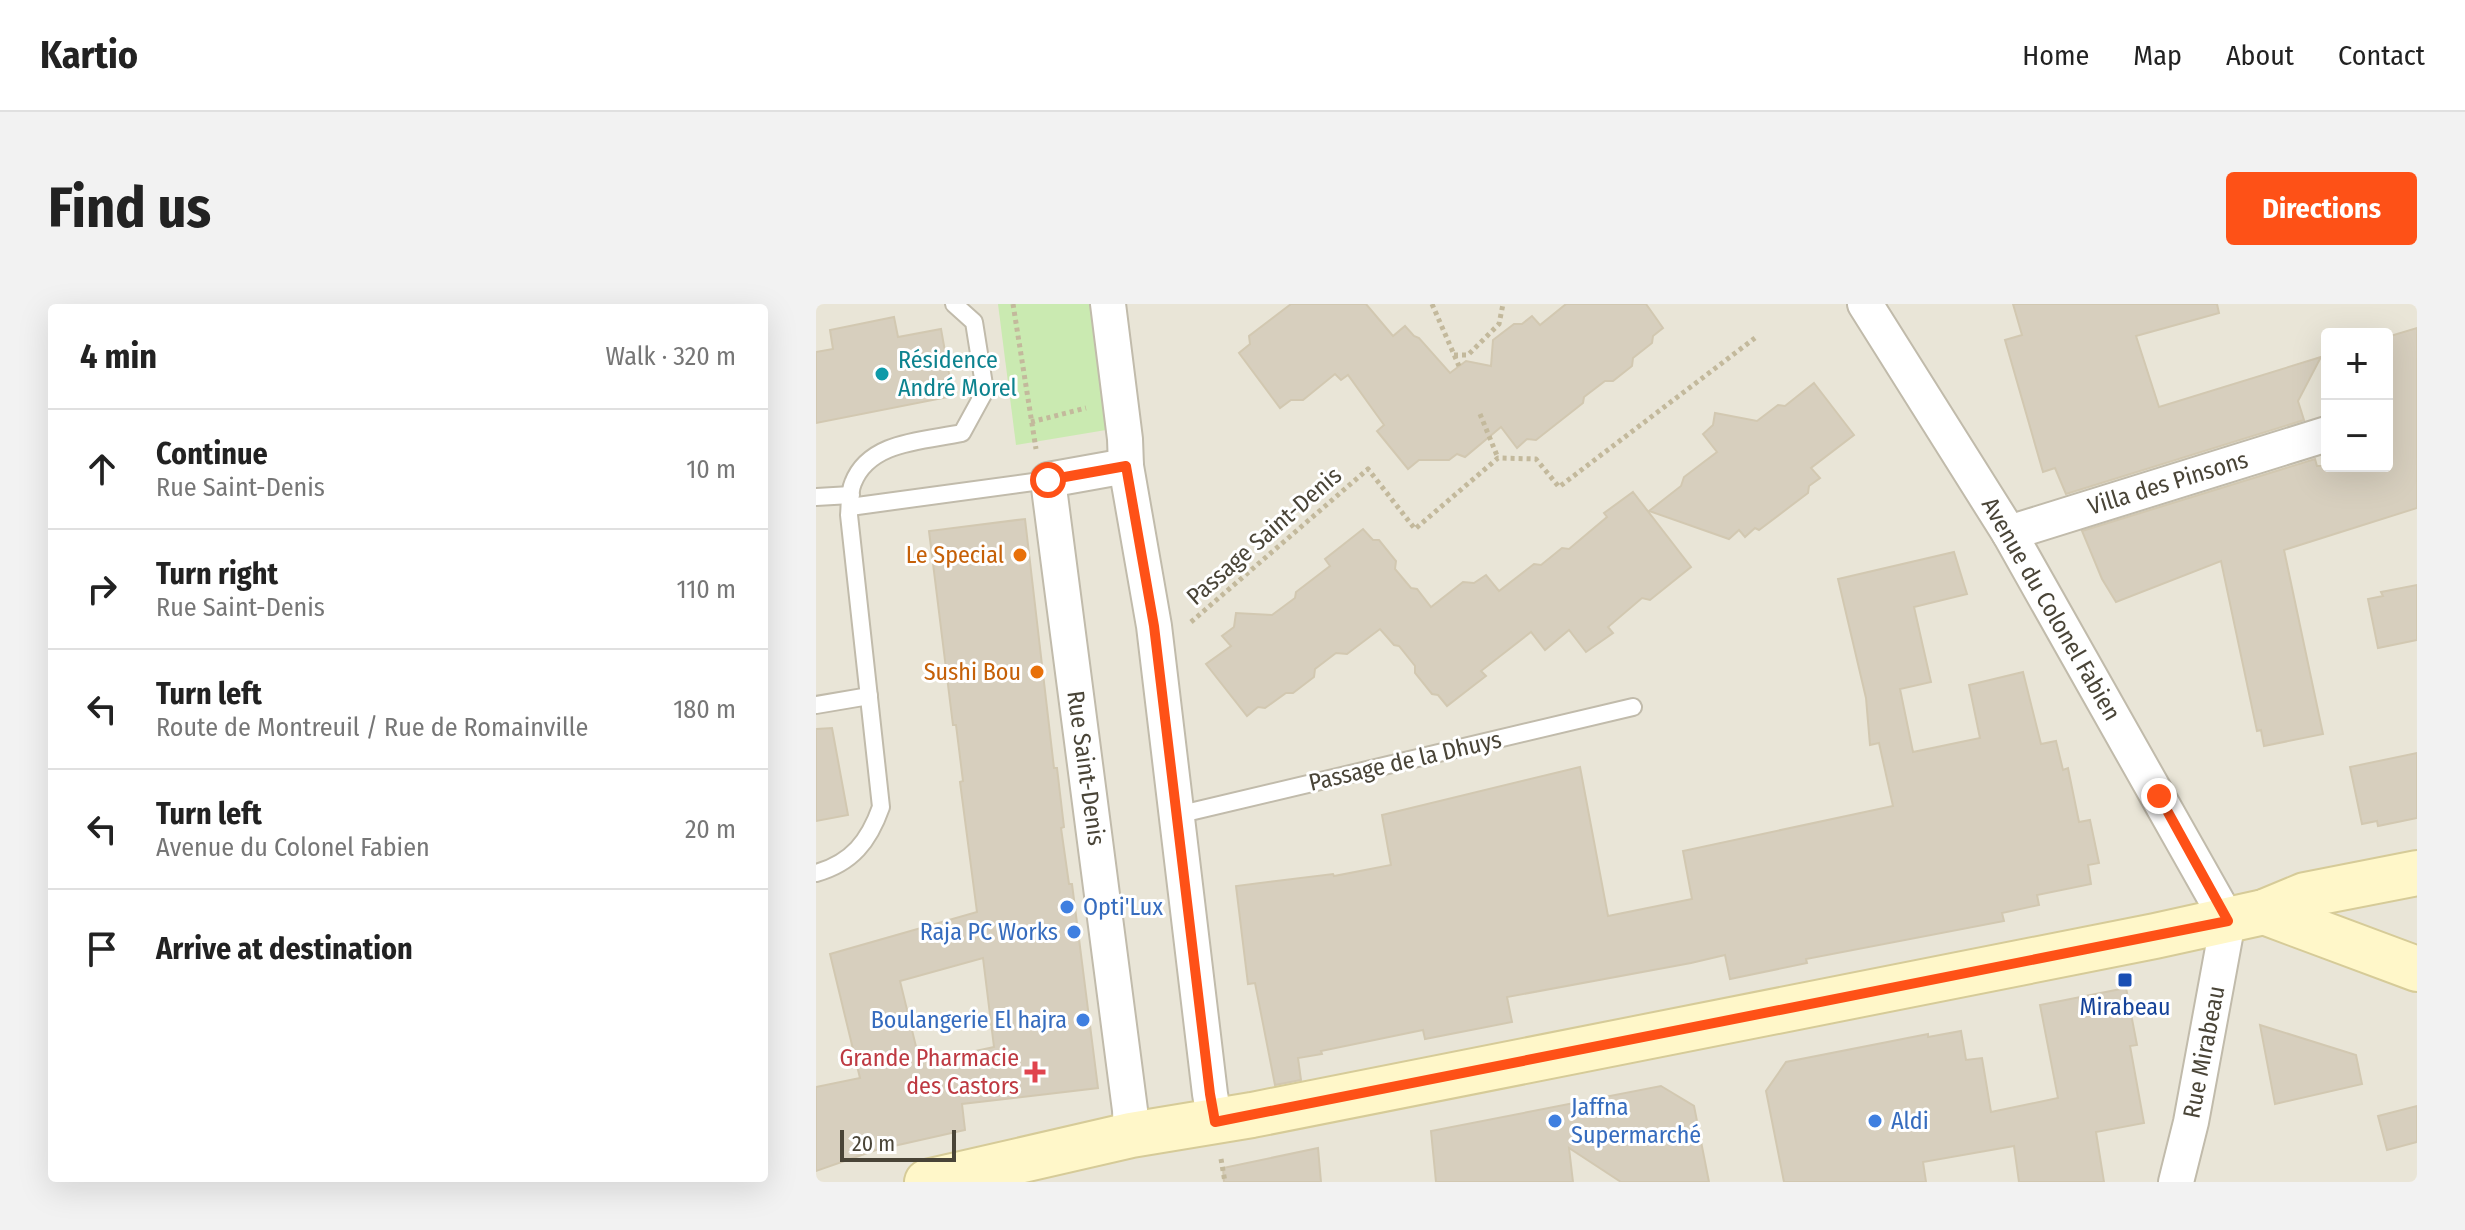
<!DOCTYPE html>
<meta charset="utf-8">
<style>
:root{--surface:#fff;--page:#f2f2f2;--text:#222;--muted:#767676;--line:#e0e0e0;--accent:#fe5117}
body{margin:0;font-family:"Fira Sans Condensed",sans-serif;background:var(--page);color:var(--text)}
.controls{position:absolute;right:24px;top:24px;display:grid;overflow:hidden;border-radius:8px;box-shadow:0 8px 32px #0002}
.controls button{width:72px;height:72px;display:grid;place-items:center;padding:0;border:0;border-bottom:2px solid var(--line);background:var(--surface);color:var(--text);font:40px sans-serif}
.scale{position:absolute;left:24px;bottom:20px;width:116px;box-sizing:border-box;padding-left:8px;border:4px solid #494437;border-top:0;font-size:22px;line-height:28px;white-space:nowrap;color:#494437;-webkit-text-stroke:6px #fff;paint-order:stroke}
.stop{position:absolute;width:24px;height:24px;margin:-18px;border:6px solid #fe5117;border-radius:50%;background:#fff}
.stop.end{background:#fe5117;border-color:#fff;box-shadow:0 2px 8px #0008}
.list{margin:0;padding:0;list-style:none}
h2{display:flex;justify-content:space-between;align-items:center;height:104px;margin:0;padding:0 32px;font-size:34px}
h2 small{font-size:26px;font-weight:400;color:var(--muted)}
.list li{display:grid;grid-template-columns:52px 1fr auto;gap:24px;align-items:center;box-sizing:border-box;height:120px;padding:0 32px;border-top:2px solid var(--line)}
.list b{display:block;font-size:30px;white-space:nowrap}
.list p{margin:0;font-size:26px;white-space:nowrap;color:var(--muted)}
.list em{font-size:26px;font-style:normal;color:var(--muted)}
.icon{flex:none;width:44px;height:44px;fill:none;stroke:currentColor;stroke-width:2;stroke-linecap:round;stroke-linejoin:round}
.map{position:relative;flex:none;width:1601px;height:878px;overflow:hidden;border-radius:8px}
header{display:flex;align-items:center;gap:48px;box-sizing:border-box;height:112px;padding:0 40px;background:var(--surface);border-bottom:2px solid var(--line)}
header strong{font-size:38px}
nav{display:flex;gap:44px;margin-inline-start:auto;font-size:28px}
.intro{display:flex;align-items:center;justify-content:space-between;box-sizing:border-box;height:192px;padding:0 48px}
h1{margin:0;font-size:56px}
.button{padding:20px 36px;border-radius:8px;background:var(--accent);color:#fff;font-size:28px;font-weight:700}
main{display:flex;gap:48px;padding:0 48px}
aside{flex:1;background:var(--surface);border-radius:8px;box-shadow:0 8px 32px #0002}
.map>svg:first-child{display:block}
</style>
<header>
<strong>Kartio</strong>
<nav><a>Home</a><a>Map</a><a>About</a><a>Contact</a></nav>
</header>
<div class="intro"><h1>Find us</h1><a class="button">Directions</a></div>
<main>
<aside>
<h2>4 min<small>Walk · 320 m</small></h2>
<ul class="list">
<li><svg class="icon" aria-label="ahead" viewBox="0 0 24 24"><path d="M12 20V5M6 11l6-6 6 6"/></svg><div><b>Continue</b><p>Rue Saint-Denis</p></div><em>10 m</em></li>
<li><svg class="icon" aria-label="right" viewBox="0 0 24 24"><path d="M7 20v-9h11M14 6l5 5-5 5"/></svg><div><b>Turn right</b><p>Rue Saint-Denis</p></div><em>110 m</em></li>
<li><svg class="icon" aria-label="left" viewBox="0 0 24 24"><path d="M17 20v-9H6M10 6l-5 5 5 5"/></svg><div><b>Turn left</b><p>Route de Montreuil / Rue de Romainville</p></div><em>180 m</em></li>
<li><svg class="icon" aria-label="left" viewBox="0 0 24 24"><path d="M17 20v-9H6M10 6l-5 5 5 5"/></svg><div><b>Turn left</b><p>Avenue du Colonel Fabien</p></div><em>20 m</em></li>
<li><svg class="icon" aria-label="arrive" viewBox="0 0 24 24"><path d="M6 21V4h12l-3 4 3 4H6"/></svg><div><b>Arrive at destination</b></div></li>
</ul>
</aside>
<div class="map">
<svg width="1601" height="878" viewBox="0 0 1601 878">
<rect width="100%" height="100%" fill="#f5f2e9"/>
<!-- residential -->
<path fill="#e9e5d7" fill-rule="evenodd" d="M0,0H1601V878H0ZM1511,30H1571V162H1511Z"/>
<!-- green -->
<path fill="#caeab1" d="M182,0H274L290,126L200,141Z"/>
<!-- building -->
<g fill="#d7cfbe" stroke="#d2c8b1" stroke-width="2" fill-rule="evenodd">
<path d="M475,0H550L577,32L589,22L598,32L603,34L634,69L650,57L675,62L677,36L698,20H706L716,12L724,21L750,0H830L847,24L837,32L836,39L817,54L816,62L797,77H789L768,93L767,99L720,136L711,135L701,144L685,123L649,153L641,150L633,156H603L592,165L561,127L568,121L532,71L525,76L519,70L487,96H475L464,104L423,49L434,40L433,32Z"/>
<path d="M1197,0H1401L1403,9L1320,32L1343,103L1505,53L1482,97L1488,116L1250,190L1239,164L1227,168L1189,36L1206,31Z"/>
<path d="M78,13L82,33L125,25L137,92L0,119V48L17,45L14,26Z"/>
<path d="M1601,24V204L1468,246L1507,430L1448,442L1445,426L1441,427L1405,257L1300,298L1286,275L1266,227L1499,155L1501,162H1571V33Z"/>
<path d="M998,79L1038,131L995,164L1004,174L993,182L992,189L943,226L939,224L929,233L923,226L913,235L833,207L865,182L868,173L901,148L887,130L897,121L899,109L941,117L962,101L969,102Z"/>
<path d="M817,188L875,263L834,296L826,294L792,323L797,329L770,348L753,326L729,346L715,328L665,367L670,372L631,402L622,391L616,390L599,369V362L583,342L578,341L564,325L531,350L520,349L499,365L498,373L477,389H470L449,404L442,403L431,412L390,360L415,342L406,332L418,323L420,309L456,311L479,294L480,288L514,262L509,255L547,225L557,236H563L580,257L579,265L595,284L601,285L615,303L647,278L658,279L670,271L683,287L718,260L725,261L746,244L753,245L791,213L788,209Z"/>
<path d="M209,215L238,464H241L248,523L245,524L253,580H256L282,784L146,800L149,826L60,846L0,867V783L44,774L14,650L161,608L144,478L147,477L140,421H137L113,227ZM167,654L178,743L104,759L84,677Z"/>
<path d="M1138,248L1151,290L1098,303L1115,378L1084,385L1097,448L1164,434L1153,381L1207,368L1225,440L1240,437L1247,466L1252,464L1263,518L1274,516L1283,559L1272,561L1275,580L1221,591L1223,601L1186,609L1188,617L990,655L991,659L914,675L909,651L875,659L691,693L696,718L609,735L607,726L505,747L506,750L482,754L485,776L459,781L439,679L432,680L420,582L517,570L518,572L575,561L566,511L764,463L792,612L876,595L867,547L1077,502L1063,439L1054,441L1050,394L1022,275Z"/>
<path d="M1601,281V336L1562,344L1552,295L1567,292L1565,288Z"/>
<path d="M16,424L32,511L0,517V425Z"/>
<path d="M1601,449V514L1562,522L1561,517L1546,520L1534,463Z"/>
<path d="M1310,684L1321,741L1314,742L1328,819L1280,828L1288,878H1203L1198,842L1107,858L1110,878H968L950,787L970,758L1112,730V733L1145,727L1150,756L1166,754L1175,808L1242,794L1224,701Z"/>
<path d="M1444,721L1540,751L1546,780L1459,800Z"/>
<path d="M845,782L878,802L893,878H805L753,844L757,878H620L615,827Z"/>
<path d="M1601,802V838L1571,846L1562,812Z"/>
<path d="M502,844L505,878H408L407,864Z"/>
</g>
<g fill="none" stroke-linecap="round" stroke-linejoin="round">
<!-- lane casing -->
<g stroke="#c1bbab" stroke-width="20">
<g id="lane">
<path d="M0,193L35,191"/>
<path d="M34,203L232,176"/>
<path d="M0,401L53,392"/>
<path d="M361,511L817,403"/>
<path d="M0,569C36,559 53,537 65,503L33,211C34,201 33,188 37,179C53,137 107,137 146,129L169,87L158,18L138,0"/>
</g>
</g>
<!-- street casing -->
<g stroke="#c1bbab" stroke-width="38">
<g id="street">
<path d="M292,0L309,135L310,162L338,322L394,790L399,818"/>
<path d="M1049,0L1193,229L1412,617L1375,818L1360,878"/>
<path d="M310,162L232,176L314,806L315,831"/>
<path d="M1193,229L1511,130"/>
</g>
</g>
<!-- secondary casing -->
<g stroke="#d6cb98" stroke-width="48">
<g id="secondary">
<path d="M1448,608L1601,665"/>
<path d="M111,878L315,831L436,811L1339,632L1448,608L1489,591L1601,569"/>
</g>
</g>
<!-- path -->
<g stroke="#c3b99c" stroke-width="5" stroke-dasharray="4 4" stroke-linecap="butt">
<path d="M197,0L220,145"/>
<path d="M616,0L643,62"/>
<path d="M638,51H652L683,20L687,0"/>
<path d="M664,110L682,154"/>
<path d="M215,118L270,104"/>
<path d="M375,318L552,165L599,225L682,154L720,155L743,183L939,34"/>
<path d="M405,855L409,878"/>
</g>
<!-- lane -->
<use href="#lane" stroke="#fff" stroke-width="16"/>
<!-- street -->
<use href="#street" stroke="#fff" stroke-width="34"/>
<!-- secondary -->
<use href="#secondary" stroke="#fff7c9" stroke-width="44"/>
</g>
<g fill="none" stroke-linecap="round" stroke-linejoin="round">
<!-- route -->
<path stroke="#fe5117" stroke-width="10" d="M232,176L310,162L338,322L394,790L399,818L1412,617L1343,492"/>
</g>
<!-- markers -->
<circle fill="#0f9aa8" stroke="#fff" stroke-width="3" cx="66" cy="70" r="8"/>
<g fill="#e8710a" stroke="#fff" stroke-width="3">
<circle cx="204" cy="251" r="8"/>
<circle cx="221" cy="368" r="8"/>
</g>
<g fill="#3f7fe0" stroke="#fff" stroke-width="3">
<circle cx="251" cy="603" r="8"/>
<circle cx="258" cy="628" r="8"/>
<circle cx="267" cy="716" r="8"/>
<circle cx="739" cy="817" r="8"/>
<circle cx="1059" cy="817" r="8"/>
</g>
<rect fill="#1a4fb4" stroke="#fff" stroke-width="3" x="1301" y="668" width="16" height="16" rx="4"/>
<path fill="#e0444e" stroke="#fff" stroke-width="3" d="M215 756h8v8h8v8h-8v8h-8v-8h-8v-8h8z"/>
<g text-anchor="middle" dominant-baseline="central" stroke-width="6" stroke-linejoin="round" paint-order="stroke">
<!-- culture labels -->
<g font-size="24" fill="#0d838f" stroke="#fff" text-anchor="start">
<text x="82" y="56">Résidence<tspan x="82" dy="28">André Morel</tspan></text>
</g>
<!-- street labels -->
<g font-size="24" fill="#494437" stroke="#fff">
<text transform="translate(1352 179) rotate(-17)">Villa des Pinsons</text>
<text transform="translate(448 232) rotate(-41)">Passage Saint-Denis</text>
<text transform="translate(1235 305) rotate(60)">Avenue du Colonel Fabien</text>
<text transform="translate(589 457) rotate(-13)">Passage de la Dhuys</text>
<text transform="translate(270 464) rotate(82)">Rue Saint-Denis</text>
<text transform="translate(1388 748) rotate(-79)">Rue Mirabeau</text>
</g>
<!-- food labels -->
<g font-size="24" fill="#c56008" stroke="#fff" text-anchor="end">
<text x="188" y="251">Le Special</text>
<text x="205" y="368">Sushi Bou</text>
</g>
<!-- shop labels -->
<g font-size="24" fill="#366cbe" stroke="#fff" text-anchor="start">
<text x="267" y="603">Opti'Lux</text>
<text x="242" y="628" text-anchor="end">Raja PC Works</text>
<text x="251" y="716" text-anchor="end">Boulangerie El hajra</text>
<text x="755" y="803">Jaffna<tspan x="755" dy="28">Supermarché</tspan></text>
<text x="1075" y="817">Aldi</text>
</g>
<!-- transit labels -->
<g font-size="24" fill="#164399" stroke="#fff">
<text x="1309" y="703">Mirabeau</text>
</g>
<!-- health labels -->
<g font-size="24" fill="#be3a42" stroke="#fff" text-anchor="end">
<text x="203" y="754">Grande Pharmacie<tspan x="203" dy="28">des Castors</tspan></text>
</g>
</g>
</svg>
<div class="controls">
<button>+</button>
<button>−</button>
</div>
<div class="scale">20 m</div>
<div class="stop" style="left:232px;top:176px"></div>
<div class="stop end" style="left:1343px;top:492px"></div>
</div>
</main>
